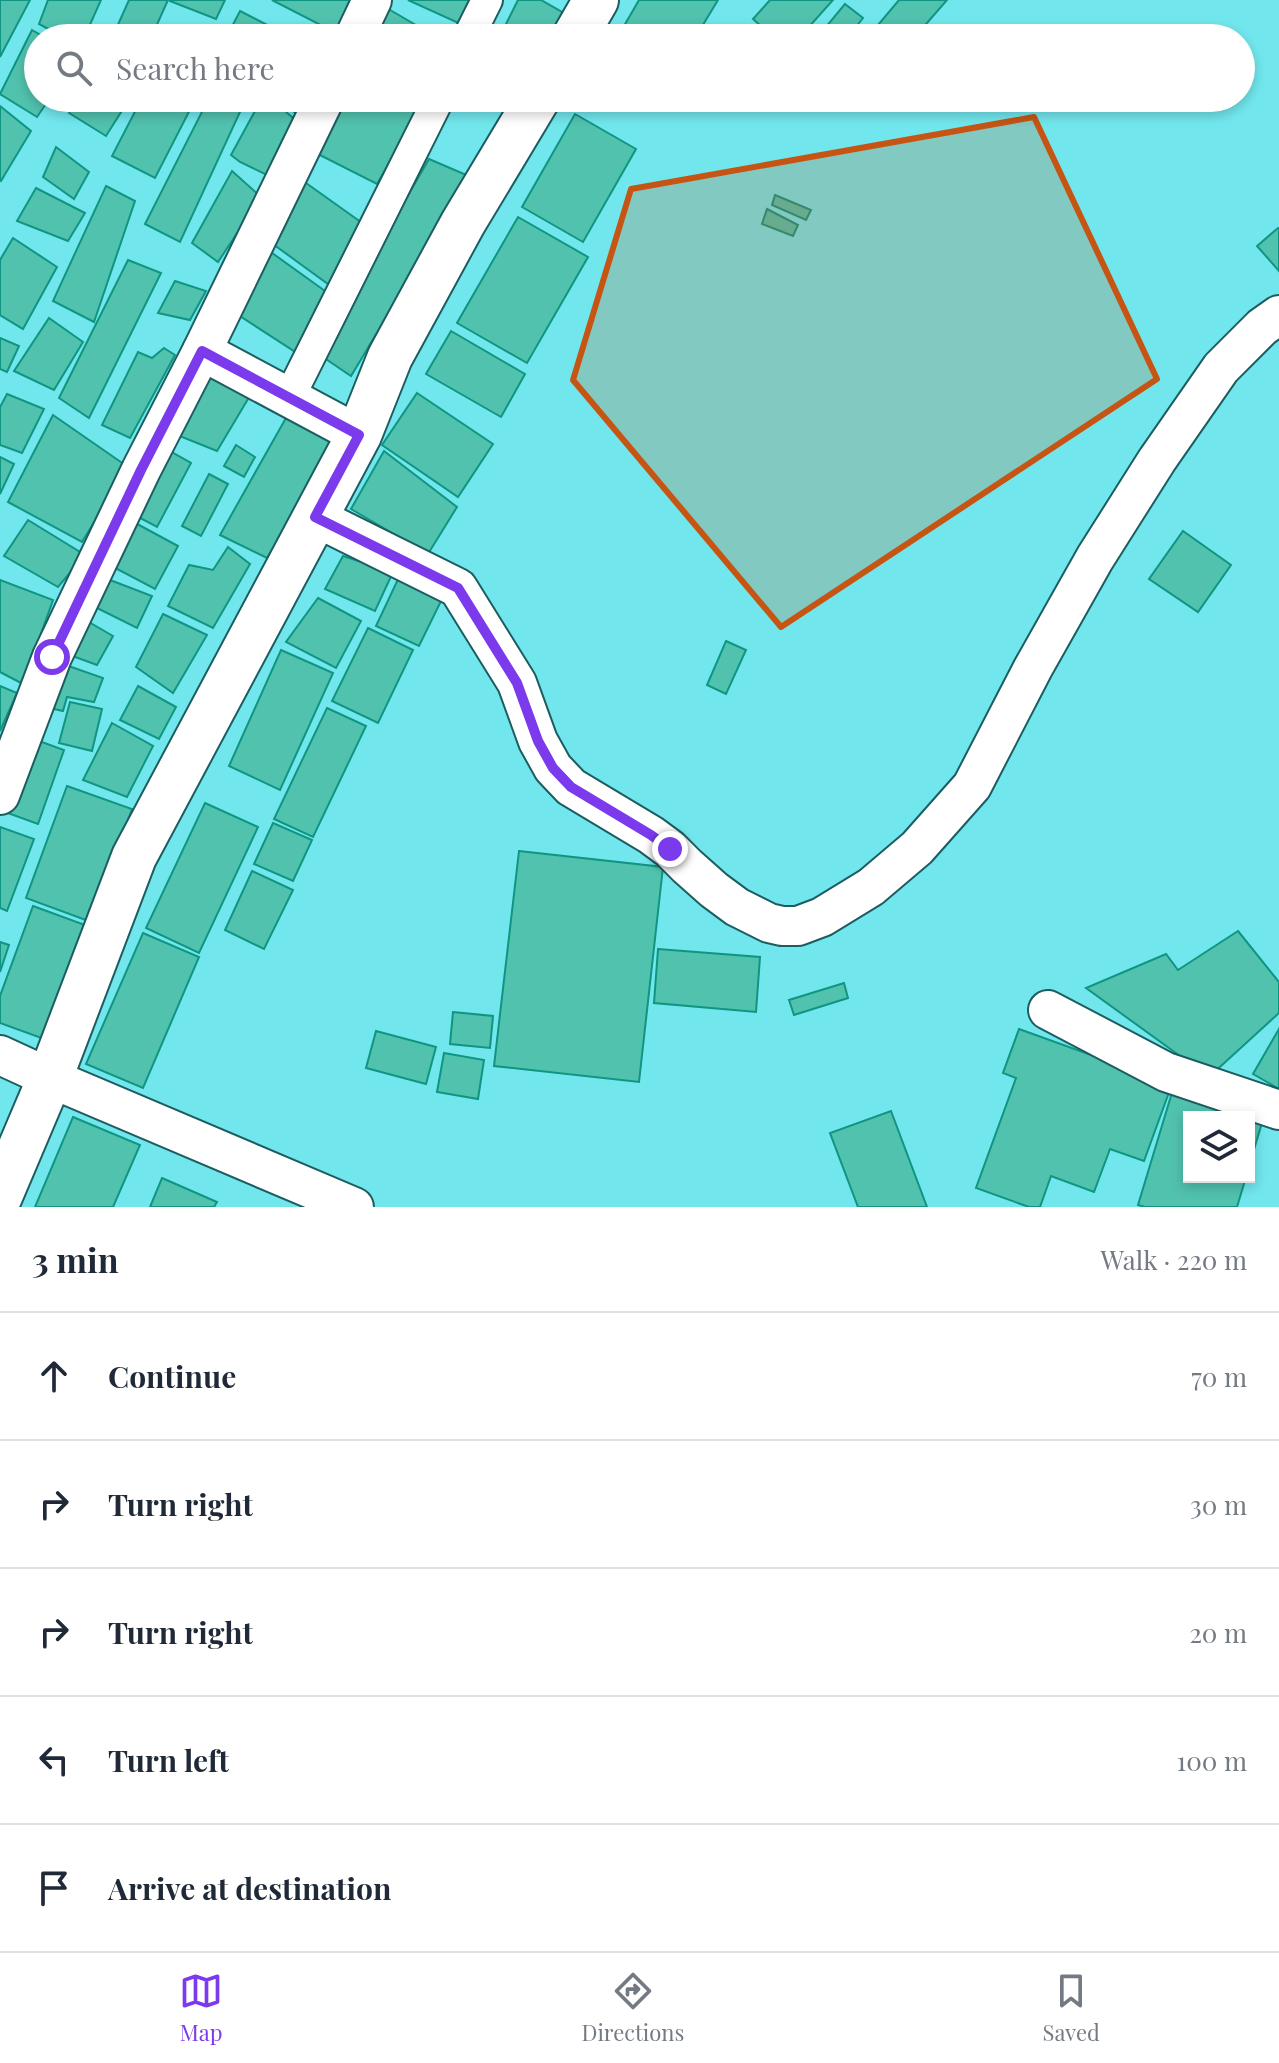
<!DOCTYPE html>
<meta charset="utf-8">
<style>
:root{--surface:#fff;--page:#f6f6f7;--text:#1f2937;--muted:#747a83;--line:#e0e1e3;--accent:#7c3aed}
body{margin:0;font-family:"Playfair Display",serif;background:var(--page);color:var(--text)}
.controls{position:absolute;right:24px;bottom:24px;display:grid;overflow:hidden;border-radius:0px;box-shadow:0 4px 12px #0003}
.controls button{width:72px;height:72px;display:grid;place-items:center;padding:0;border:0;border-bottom:2px solid var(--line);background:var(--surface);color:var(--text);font:40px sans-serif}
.stop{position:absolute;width:24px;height:24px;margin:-18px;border:6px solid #7c3aed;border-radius:50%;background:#fff}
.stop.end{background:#7c3aed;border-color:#fff;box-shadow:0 2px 8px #0008}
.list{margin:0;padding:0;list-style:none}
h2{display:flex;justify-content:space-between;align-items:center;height:104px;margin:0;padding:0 32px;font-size:34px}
h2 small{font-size:26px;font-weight:400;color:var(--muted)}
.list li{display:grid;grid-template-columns:52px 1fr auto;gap:24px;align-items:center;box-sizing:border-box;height:128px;padding:0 32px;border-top:2px solid var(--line)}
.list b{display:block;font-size:30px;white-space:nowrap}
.list em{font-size:26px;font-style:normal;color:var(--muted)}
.icon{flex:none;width:44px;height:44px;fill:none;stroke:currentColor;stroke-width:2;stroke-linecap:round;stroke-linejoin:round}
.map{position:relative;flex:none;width:1279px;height:1207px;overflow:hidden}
.search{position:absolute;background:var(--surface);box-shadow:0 4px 12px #0003;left:24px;right:24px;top:24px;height:88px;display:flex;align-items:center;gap:20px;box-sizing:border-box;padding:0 28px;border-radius:44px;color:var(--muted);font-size:30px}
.sheet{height:744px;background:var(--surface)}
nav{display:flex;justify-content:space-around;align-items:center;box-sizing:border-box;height:112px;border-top:2px solid var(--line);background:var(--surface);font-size:22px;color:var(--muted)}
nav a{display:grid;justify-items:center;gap:4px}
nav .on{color:var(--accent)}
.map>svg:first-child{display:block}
</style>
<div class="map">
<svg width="1279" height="1207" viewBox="0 0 1279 1207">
<rect width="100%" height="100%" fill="#71e7ed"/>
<!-- building -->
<g fill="#51c2ae" stroke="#0f9582" stroke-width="2">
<path d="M0,0H30L0,57Z"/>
<path d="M48,0H101L84,38H65L39,24Z"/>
<path d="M129,0H168L151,38H112Z"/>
<path d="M170,0H225L216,19L170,1Z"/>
<path d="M272,0H355L338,34Z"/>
<path d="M408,0H478L465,26Z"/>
<path d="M518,0H541L569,16L558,38H499Z"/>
<path d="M639,0H718L695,38H617Z"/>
<path d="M770,0H833L799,38H774L753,19Z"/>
<path d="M899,0H947L914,38H867Z"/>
<path d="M845,4L863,18L847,38H838L825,28Z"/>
<path d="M385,7L438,38H366Z"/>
<path d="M240,11L277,30L273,38H226Z"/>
<path d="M32,30L46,38H38V98H50L37,117L0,94Z"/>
<path d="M79,98H130L106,136L69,113Z"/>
<path d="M142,98H196L155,178L112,156Z"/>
<path d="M209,98L246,99L180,242L145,224Z"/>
<path d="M262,98H270L300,124L267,175L240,162L231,155Z"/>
<path d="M288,98H307L299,115L285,106Z"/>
<path d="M333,98H398L419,112L377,184L306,148Z"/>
<path d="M634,98H660L654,109Z"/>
<path d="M0,106L31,131L1,181L0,180Z"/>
<path d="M575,114L636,149L583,242L522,207Z"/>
<path d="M56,147L89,172L74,199L43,177Z"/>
<path d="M429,159L471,177L351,376L317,353Z"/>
<path d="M232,171L261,197L218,262L192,243Z"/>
<path d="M292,173L365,225L332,287L266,239Z"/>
<path d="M106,186L135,201L94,322L53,301Z"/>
<path d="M36,188L85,213L68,241L17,221Z"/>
<path d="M775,195L811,210L806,220L772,205Z"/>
<path d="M767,209L798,225L793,236L762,224Z"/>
<path d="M518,217L588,257L527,363L457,323Z"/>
<path d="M1278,228L1279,229V271L1257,246Z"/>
<path d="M13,238L57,267L23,329L0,315V260Z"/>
<path d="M261,245L332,296L300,355L229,309Z"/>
<path d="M128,260L161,273L89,418L59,398Z"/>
<path d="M175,281L206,291L190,320L158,313Z"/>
<path d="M49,318L83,342L54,390L14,371Z"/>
<path d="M451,331L525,374L501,417L426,374Z"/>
<path d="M0,338L19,346L7,372L0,369Z"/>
<path d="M164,348L175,355L130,438L102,425L138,352L152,358Z"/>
<path d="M210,368L254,389L217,451L177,435Z"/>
<path d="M417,393L493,444L458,497L382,445Z"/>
<path d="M7,394L44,409L22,453L0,445V407Z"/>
<path d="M291,409L342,437L267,558L220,535Z"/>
<path d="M53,415L128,467L82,542L8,502Z"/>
<path d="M236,445L255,457L244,477L224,466Z"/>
<path d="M161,446L191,463L157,527L127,511Z"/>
<path d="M384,451L457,507L428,554L351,509Z"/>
<path d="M0,457L14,464L0,494Z"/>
<path d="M209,474L228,484L201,536L182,526Z"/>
<path d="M126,518L178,546L155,589L102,561Z"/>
<path d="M28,520L85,555L58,587L4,556Z"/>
<path d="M1183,531L1231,565L1198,612L1149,579Z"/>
<path d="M228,547L250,564L213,628L168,606L189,565L213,570Z"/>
<path d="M343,556L393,572L375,611L325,589Z"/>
<path d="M400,575L444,595L419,646L376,626Z"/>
<path d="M0,580L53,600L23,684L0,672Z"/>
<path d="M110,580L152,596L137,628L97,608Z"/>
<path d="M318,598L361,621L336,668L286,642Z"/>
<path d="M163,614L207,635L173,693L136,667Z"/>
<path d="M82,618L113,636L97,665L64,653Z"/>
<path d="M368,628L413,650L378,723L332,701Z"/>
<path d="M726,641L746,650L726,694L707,685Z"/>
<path d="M281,650L333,673L280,790L229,766Z"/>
<path d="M60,663L103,678L94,702L67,697L63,711L45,707Z"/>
<path d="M0,686L17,693L0,731Z"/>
<path d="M138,686L176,707L159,739L120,720Z"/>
<path d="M70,702L102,709L92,751L59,743Z"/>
<path d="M327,708L366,726L313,837L274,819Z"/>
<path d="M112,723L153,746L127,797L83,780Z"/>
<path d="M28,737L64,750L38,824L2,811Z"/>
<path d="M67,786L132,809L91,922L26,898Z"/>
<path d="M205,803L258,827L199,953L146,928Z"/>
<path d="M273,823L312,840L293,881L254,864Z"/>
<path d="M0,827L34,839L7,911L0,908Z"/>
<path d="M519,851L663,867L639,1082L494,1066Z"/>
<path d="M252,871L293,890L264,949L225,930Z"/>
<path d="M33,906L85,925L44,1039L0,1023V996Z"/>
<path d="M1238,931L1279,982V1013L1209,1077L1086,988L1166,954L1178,970Z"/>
<path d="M143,933L199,957L143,1088L86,1064Z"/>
<path d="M0,942L9,945L0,972Z"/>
<path d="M658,949L760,957L756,1012L654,1003Z"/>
<path d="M844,983L848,998L794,1015L789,1000Z"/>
<path d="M453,1012L493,1016L490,1048L450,1044Z"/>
<path d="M1019,1029L1172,1084L1144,1161L1110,1149L1094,1192L1051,1176L1040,1207H1029L976,1188L1016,1078L1003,1073Z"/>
<path d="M1279,1029V1089L1253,1074Z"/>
<path d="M376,1031L436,1047L426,1084L366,1068Z"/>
<path d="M444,1053L484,1060L478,1099L437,1092Z"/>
<path d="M1174,1086L1265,1113L1249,1166V1117H1189V1177H1246L1237,1207H1145L1138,1205Z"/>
<path d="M891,1111L927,1207H858L830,1133Z"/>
<path d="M73,1117L140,1145L113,1207H35Z"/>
<path d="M162,1178L217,1202L214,1207H150Z"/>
</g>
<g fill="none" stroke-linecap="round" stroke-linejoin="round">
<!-- pedestrian casing -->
<g stroke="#1c5d61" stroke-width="34">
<g id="pedestrian">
<path d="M468,38L487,0"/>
<path d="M289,398L439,98"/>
</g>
</g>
<!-- minor casing -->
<g stroke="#1c5d61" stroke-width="42">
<g id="minor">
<path d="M354,38L372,0"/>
<path d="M202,351L359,435"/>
<path d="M315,517L458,588L517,683L538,741L553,768L571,787L651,835L670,849L687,866L714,890L737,907L769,923L782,926H798L822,917L871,887L917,848L972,786L1033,668L1095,558L1157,460L1221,368L1262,327L1279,315"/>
<path d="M0,795L52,657L141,470L202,351L325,98"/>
<path d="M1048,1010L1166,1072L1279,1110"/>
<path d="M0,1055L50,1078L354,1207"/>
</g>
</g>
<!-- secondary casing -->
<g stroke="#1c5d61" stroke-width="48">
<g id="secondary">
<path d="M574,38L596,0"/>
<path d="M0,1196L50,1078L134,857L359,435L390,357L463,223L538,98"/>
</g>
</g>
<!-- pedestrian -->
<use href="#pedestrian" stroke="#fff" stroke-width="30"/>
<!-- minor -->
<use href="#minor" stroke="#fff" stroke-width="38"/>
<!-- secondary -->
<use href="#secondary" stroke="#fff" stroke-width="44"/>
</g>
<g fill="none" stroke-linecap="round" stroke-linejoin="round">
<!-- route -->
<path stroke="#7c3aed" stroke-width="10" d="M52,657L141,470L202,351L359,435L315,517L458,588L517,683L538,741L553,768L571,787L651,835L670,849"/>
</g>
<!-- marked area -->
<path fill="#c65514" fill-opacity="0.2" stroke="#c65514" stroke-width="6" stroke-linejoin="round" d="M1034,117L1157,379L781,627L573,380L631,189Z"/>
</svg>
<div class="controls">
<button><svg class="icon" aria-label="layers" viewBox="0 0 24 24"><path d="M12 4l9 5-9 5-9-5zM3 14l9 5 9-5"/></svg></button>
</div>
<div class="stop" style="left:52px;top:657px"></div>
<div class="stop end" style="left:670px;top:849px"></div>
<div class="search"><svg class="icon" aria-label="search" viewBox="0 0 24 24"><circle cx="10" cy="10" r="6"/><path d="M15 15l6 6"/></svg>Search here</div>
</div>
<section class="sheet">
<h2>3 min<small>Walk · 220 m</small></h2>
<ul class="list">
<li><svg class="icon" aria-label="ahead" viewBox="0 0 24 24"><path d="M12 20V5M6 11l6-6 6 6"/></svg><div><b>Continue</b></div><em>70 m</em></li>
<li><svg class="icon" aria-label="right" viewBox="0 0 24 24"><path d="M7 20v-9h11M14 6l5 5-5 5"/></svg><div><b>Turn right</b></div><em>30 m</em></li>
<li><svg class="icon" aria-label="right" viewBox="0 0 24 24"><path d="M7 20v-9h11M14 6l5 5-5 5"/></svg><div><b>Turn right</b></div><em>20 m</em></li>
<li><svg class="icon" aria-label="left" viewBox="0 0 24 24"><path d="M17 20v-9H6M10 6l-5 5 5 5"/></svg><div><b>Turn left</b></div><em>100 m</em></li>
<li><svg class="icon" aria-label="arrive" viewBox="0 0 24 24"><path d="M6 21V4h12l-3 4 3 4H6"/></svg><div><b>Arrive at destination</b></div></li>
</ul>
</section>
<nav>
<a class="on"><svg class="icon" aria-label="map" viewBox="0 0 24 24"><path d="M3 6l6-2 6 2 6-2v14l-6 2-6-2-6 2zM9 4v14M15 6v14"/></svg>Map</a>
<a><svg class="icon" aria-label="directions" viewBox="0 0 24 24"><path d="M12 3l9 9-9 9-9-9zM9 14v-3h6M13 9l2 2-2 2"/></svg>Directions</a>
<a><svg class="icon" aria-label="saved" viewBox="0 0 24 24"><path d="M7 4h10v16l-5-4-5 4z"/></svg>Saved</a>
</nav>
